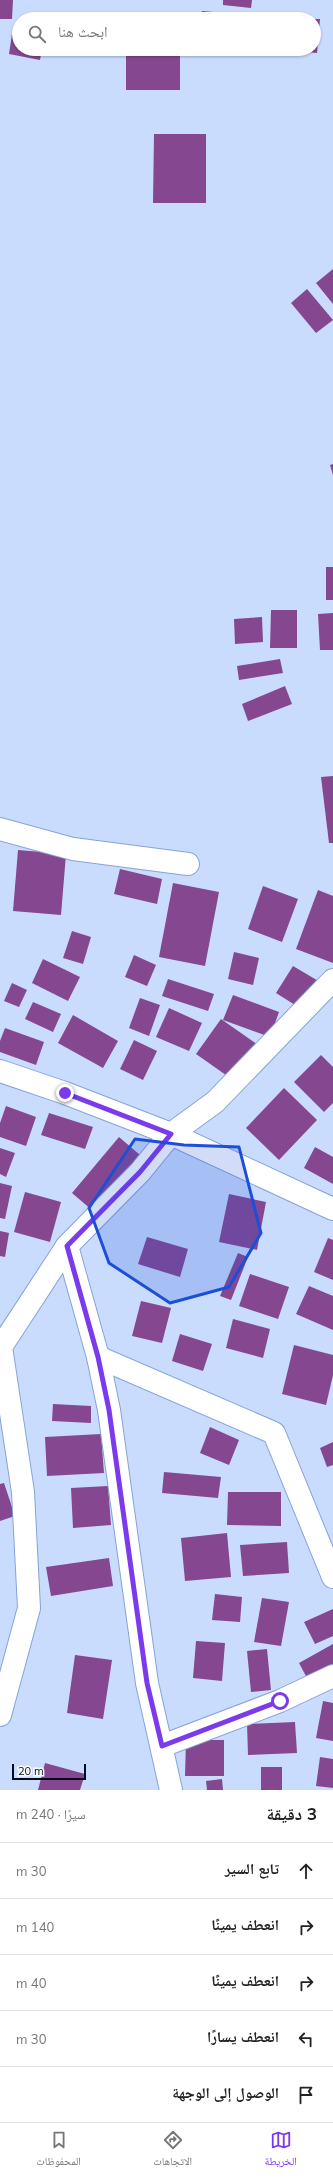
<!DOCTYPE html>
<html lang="ar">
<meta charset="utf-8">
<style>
:root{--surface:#fff;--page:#f6f6f6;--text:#222;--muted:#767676;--line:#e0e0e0;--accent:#7c3aed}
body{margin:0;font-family:Mulish,"Noto Naskh Arabic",sans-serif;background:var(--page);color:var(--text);direction:rtl}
.scale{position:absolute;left:12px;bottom:10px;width:74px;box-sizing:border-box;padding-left:4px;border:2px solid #040d20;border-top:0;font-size:11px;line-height:14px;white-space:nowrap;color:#040d20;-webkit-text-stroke:3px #fcfcfc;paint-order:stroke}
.stop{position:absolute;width:12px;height:12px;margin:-9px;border:3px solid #7c3aed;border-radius:50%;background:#fff}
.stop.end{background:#7c3aed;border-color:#fff;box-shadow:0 1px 4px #0008}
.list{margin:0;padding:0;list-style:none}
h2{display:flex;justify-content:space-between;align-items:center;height:52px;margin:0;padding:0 16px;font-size:17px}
h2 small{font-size:13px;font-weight:400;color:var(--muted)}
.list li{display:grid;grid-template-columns:26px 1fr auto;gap:12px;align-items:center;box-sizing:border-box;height:56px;padding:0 16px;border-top:1px solid var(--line)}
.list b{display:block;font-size:15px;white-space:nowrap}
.list em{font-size:13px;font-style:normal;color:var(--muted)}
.icon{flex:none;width:22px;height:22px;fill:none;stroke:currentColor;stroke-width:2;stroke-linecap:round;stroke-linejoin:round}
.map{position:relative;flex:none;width:333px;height:1790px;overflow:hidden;direction:ltr}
.search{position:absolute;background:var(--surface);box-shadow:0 1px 3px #0004;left:12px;right:12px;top:12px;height:44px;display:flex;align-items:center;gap:10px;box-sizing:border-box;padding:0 14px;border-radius:22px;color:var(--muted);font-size:15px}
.sheet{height:332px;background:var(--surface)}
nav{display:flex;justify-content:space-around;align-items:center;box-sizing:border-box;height:56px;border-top:1px solid var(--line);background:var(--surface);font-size:11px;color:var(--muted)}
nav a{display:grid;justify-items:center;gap:2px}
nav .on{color:var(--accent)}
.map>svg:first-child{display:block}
</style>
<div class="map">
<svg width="333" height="1790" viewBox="0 0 333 1790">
<rect width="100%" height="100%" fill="#c9dcfe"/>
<!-- building -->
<g fill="#85478f">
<path d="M0,0H13L12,19H0Z"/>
<path d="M223,0H252L251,8L223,5Z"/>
<path d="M202,11L245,15V19H201Z"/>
<path d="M260,13L306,18V19H259Z"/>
<path d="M314,19H320L317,53L290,50L314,49Z"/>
<path d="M12,34L19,36V49H42L40,60L9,54Z"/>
<path d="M230,49H242V51L230,50Z"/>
<path d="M126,54L180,55V90H126Z"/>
<path d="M154,134H206V203H153Z"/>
<path d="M333,269V304L316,283Z"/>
<path d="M307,289L333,320L316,333L291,303Z"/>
<path d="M333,464V475L330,465Z"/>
<rect x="326" y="567" width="7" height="33"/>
<path d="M271,610H297V648H270Z"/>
<path d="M333,613V650H320L318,614Z"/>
<path d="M262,617L263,642L235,644L234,619Z"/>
<path d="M280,659L283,673L239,680L237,666Z"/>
<path d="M285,686L292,704L248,721L242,704Z"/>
<path d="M333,776V843H329L321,777Z"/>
<path d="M18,850L66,854L61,915L13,911Z"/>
<path d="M120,869L162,879L157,904L114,894Z"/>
<path d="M173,883L219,892L205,966L159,957Z"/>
<path d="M263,886L298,899L282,942L248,929Z"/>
<path d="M318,890L333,896V963L296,949Z"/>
<path d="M72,931L91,937L83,964L63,958Z"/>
<path d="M234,952L259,958L253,985L228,979Z"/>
<path d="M134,955L156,965L147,986L125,977Z"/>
<path d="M43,959L80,977L68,1001L32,983Z"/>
<path d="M293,966L320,982L303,1010L276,993Z"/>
<path d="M168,979L214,994L208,1011L162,996Z"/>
<path d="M12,983L27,990L19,1007L4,1001Z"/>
<path d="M233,995L279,1012L270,1037L223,1020Z"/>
<path d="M140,998L160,1005L149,1036L129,1028Z"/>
<path d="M33,1002L61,1014L53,1032L25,1019Z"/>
<path d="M169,1008L202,1023L189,1051L156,1037Z"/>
<path d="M73,1015L118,1041L103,1068L58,1043Z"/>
<path d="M221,1019L258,1045L233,1080L196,1054Z"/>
<path d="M5,1028L44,1042L36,1065L0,1052V1041Z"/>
<path d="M134,1040L157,1051L143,1080L120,1069Z"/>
<path d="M321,1055L333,1067V1103L324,1112L294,1082Z"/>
<path d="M284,1088L317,1120L279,1160L246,1128Z"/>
<path d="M6,1106L36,1117L26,1146L0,1137V1123Z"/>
<path d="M49,1113L93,1127L85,1149L41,1135Z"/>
<path d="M119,1137L140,1155L93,1211L72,1193Z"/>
<path d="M315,1147L333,1157V1184L304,1168Z"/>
<path d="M0,1148L15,1153L6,1177L0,1174Z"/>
<path d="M0,1183L12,1186L5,1219L0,1218Z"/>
<path d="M25,1192L61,1202L50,1242L14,1232Z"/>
<path d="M229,1194L266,1202L257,1250L219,1242Z"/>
<path d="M0,1231L9,1233L5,1257L0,1256Z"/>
<path d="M147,1237L188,1249L180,1277L138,1264Z"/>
<path d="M328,1238L333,1240V1280L314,1272Z"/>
<path d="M238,1253L248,1257L231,1300L220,1296Z"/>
<path d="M250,1274L289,1287L278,1319L239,1306Z"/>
<path d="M309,1286L333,1296V1330L296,1314Z"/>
<path d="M141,1301L171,1308L162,1343L132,1336Z"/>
<path d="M233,1319L270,1329L263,1358L226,1348Z"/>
<path d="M180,1334L212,1344L203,1371L172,1361Z"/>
<path d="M294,1345L333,1355V1375L326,1405L282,1394Z"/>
<path d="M53,1404L91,1406V1423L52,1421Z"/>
<path d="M210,1427L239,1440L229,1465L200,1453Z"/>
<path d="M101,1434L104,1473L47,1476L45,1437Z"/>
<path d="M333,1442V1465L327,1467L320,1448Z"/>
<path d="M164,1472L221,1477L218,1498L162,1493Z"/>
<path d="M4,1483L15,1516L0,1521V1484Z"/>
<path d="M108,1486L111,1525L73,1528L71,1488Z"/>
<path d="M228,1492H281V1526L227,1525Z"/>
<path d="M227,1533L231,1577L185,1581L181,1538Z"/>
<path d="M287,1542L289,1573L243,1576L240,1545Z"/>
<path d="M109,1558L113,1586L51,1596L46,1567Z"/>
<path d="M215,1594L242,1597L240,1622L212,1620Z"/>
<path d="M262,1598L289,1602L281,1646L254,1642Z"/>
<path d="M333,1609V1636L315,1644L304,1622Z"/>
<path d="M196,1641L225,1643L222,1681L193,1678Z"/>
<path d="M333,1644V1664L307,1678L299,1663Z"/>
<path d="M267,1649L271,1690L251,1692L247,1651Z"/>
<path d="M75,1655L112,1660L103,1719L67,1713Z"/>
<path d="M323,1701L333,1703V1741L316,1738Z"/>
<path d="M295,1722L297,1753L248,1755L247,1724Z"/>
<path d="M186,1740H224V1776H185Z"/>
<path d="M320,1757L333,1759V1788L316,1786Z"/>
<path d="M45,1763L85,1774L80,1790H38Z"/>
<rect x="261" y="1767" width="21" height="23"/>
<path d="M222,1779L223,1790H207L206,1781Z"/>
</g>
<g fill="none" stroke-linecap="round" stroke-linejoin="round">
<!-- street casing -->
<g stroke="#85a3d8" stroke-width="24">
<g id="street">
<path d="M0,829L73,849L188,864"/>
<path d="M0,1071L65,1093L171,1134L215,1102L333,980"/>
<path d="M98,1357L274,1433L333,1577"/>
<path d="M0,1715L29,1608L23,1492L1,1347L67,1246"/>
<path d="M162,1746L280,1701L333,1676"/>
<path d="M171,1790L147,1683L109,1410L98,1357L67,1246L140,1172L171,1134L333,1209"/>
</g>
</g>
<!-- street -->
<use href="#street" stroke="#fff" stroke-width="22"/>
</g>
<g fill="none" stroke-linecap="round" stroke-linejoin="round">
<!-- route -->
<path stroke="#7c3aed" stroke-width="5" d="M65,1093L171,1134L140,1172L67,1246L98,1357L109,1410L147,1683L162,1746L280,1701"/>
</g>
<!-- marked area -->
<path fill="#1d4ed8" fill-opacity="0.2" stroke="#1d4ed8" stroke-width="3" stroke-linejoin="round" d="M135,1139L184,1145L239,1147L261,1233L229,1287L170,1303L109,1263L89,1208Z"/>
</svg>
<div class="scale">20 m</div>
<div class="stop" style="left:280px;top:1701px"></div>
<div class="stop end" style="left:65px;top:1093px"></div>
<div class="search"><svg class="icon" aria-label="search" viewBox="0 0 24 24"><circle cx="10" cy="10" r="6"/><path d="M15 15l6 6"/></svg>ابحث هنا</div>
</div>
<section class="sheet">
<h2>3 دقيقة<small>سيرًا · 240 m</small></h2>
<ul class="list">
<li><svg class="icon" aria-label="ahead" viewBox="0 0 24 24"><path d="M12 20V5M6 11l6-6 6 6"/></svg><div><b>تابع السير</b></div><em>30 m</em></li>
<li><svg class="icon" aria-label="right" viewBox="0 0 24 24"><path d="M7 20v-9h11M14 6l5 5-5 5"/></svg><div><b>انعطف يمينًا</b></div><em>140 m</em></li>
<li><svg class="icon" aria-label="right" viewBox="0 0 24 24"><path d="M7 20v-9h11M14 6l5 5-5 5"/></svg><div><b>انعطف يمينًا</b></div><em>40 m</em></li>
<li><svg class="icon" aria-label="left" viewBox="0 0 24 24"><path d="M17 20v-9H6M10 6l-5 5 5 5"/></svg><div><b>انعطف يسارًا</b></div><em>30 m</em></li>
<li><svg class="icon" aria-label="arrive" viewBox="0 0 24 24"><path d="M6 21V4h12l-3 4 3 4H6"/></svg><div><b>الوصول إلى الوجهة</b></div></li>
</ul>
</section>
<nav>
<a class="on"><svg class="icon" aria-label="map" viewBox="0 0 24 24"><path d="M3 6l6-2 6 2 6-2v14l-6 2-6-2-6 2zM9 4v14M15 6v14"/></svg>الخريطة</a>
<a><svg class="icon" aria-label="directions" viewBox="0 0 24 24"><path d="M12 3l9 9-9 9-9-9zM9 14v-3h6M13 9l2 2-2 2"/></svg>الاتجاهات</a>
<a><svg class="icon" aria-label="saved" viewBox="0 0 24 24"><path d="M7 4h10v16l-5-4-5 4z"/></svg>المحفوظات</a>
</nav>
